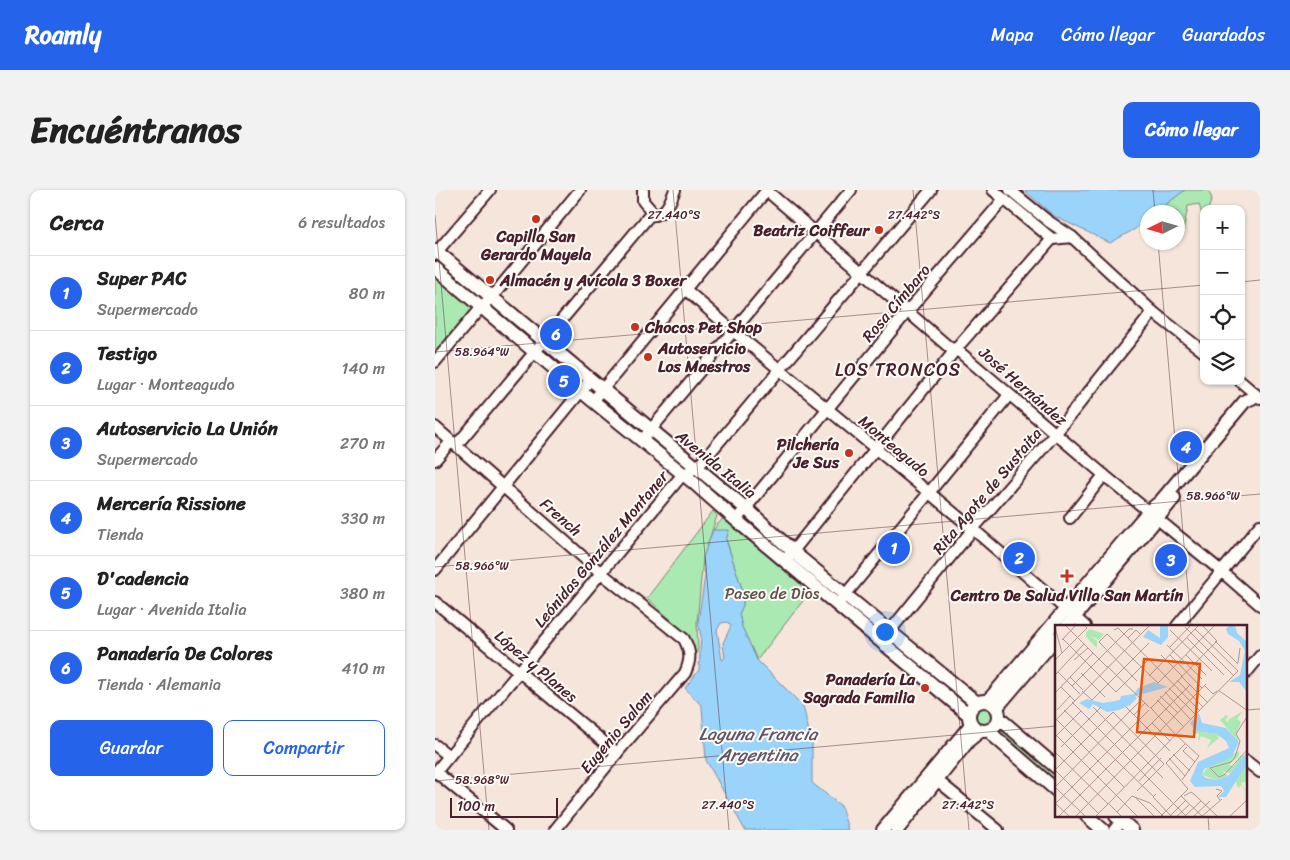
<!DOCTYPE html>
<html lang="es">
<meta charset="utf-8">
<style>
:root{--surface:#fff;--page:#f2f2f2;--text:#222;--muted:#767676;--line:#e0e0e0;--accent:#2563eb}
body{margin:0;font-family:Sriracha,sans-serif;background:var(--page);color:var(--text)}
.controls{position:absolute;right:15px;top:15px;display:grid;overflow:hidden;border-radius:10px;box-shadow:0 1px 4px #0004}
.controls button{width:45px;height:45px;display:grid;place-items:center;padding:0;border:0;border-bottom:1px solid var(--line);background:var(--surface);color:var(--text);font:25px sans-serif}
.compass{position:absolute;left:705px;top:15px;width:45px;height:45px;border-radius:50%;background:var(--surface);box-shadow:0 1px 4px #0004;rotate:265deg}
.scale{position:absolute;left:15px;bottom:12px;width:108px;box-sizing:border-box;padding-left:5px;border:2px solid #4a1f2b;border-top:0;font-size:14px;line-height:18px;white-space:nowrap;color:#4a1f2b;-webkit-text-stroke:4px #fdfcf7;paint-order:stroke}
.you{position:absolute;left:449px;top:441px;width:18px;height:18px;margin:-12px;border:4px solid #fff;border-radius:50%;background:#1a73e8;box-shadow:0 0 0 8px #1a73e833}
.badge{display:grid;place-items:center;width:32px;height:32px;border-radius:50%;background:var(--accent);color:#fff;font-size:16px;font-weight:700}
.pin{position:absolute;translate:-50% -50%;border:2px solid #fff;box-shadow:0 1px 5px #0006}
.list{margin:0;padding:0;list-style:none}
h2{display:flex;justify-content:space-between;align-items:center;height:65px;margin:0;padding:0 20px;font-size:21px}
h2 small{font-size:16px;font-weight:400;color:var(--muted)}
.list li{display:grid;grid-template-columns:32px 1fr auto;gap:15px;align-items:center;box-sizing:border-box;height:75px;padding:0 20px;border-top:1px solid var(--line)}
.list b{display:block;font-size:19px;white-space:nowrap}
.list p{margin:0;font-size:16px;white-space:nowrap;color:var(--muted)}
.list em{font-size:16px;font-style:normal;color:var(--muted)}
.actions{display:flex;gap:10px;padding:15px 20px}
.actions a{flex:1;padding:11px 0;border:1px solid var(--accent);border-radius:10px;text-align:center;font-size:18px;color:var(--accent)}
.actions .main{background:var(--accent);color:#fff}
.icon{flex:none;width:28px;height:28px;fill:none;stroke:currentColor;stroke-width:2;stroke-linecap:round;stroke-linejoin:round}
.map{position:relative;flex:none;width:825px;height:640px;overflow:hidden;border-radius:10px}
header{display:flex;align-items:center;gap:30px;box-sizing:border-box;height:70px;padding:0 25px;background:var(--accent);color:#fff}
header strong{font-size:24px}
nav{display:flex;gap:28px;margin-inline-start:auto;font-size:18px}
.intro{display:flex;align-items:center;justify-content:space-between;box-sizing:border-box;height:120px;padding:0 30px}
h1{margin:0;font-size:35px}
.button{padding:12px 22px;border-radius:10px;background:var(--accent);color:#fff;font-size:18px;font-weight:700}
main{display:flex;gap:30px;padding:0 30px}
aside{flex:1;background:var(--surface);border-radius:10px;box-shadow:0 1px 4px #0004}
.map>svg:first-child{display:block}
</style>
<header>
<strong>Roamly</strong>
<nav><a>Mapa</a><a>Cómo llegar</a><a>Guardados</a></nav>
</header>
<div class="intro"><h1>Encuéntranos</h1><a class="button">Cómo llegar</a></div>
<main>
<aside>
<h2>Cerca<small>6 resultados</small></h2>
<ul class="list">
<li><span class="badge">1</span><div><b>Super PAC</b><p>Supermercado</p></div><em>80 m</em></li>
<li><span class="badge">2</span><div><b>Testigo</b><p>Lugar · Monteagudo</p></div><em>140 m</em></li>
<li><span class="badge">3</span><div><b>Autoservicio La Unión</b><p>Supermercado</p></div><em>270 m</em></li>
<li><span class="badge">4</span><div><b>Mercería Rissione</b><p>Tienda</p></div><em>330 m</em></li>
<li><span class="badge">5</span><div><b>D'cadencia</b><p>Lugar · Avenida Italia</p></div><em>380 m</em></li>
<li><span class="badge">6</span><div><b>Panadería De Colores</b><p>Tienda · Alemania</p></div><em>410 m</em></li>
</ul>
<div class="actions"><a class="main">Guardar</a><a>Compartir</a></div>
</aside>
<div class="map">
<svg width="825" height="640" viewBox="0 0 825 640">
<rect width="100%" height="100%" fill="#f5e5da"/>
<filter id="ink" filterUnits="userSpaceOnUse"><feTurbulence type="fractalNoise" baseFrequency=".02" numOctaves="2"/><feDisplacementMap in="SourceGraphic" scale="10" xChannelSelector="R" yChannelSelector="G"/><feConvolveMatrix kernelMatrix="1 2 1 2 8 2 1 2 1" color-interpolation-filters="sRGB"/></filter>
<g filter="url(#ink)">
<!-- green -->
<g fill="#aaeab2" stroke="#7a846e">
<path d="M750,0H773L777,9L773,19H769L768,29L764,14L753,16L747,47L743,45L742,22H721Z"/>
<path d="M0,83L39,116L0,164Z"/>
<path d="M278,321L282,326L268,368L262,432L263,460L260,467L256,448L212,408Z"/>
<path d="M290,326L378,398L322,470L307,437L304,424L308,415V402L291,349L294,341L278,340Z"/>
<circle cx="549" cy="526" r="10"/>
<path d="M569,539L621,583V592L564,545Z"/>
</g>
<!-- water -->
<g fill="#9bd4fb" stroke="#7b8ca8" fill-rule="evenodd">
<path d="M589,0H750L721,22H712V29L700,39L675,53L619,26Z"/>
<path d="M278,340H294L291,350L308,402V415L304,424L307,437L322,470L368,516L377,554V593L406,616L413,640H310L271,570L267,516L250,498L264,480L266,446L263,432L270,386L268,367ZM292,432L296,436L288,453L290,468L287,470L282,440L286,433Z"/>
</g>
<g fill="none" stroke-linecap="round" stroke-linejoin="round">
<!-- minor casing -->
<g stroke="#4a1f2b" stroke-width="14">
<g id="minor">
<path d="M208,0V11L220,25"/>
<path d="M331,0L515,158L521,159L669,285L786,381L825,415"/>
<path d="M558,0L617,49"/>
<path d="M575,0L613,31L637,47L718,122L769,162"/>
<path d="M0,64L55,0"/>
<path d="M250,99L298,141L538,339L650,436"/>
<path d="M0,172L46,117L57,107L145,0"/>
<path d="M805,191L825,208"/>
<path d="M158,211L332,0"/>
<path d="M0,237L165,382L249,449C256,462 256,470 250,483L182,563L120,640"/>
<path d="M208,249L416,0"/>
<path d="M0,270L13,255L25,251L214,26C233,23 233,16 240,0"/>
<path d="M635,328L669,285"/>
<path d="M301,330L472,122L569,9"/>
<path d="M354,366L521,159L617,49L637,47"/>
<path d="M0,380L155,190"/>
<path d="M0,412L182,563"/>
<path d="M402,415L574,205"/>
<path d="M742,436L825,335"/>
<path d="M450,447L538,339L620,244L718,122"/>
<path d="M811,483L825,466"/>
<path d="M0,555L14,566"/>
<path d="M811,571L825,582"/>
<path d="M1,582L71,640"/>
<path d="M0,583L248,284L262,278L496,0"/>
<path d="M497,586L563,640"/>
<path d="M679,640L690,626"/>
</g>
</g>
<!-- major casing -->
<g stroke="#4a1f2b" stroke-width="16">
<g id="major">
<path d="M0,60L314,321L364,367L542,513"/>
<path d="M0,78L158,211L258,292L301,330L534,525"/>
<path d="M632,436L739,308"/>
<circle cx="549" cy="526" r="15"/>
<path d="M553,511L714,321L725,312L810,211L817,208"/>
<path d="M562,517L621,448"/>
<path d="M565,529L621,577"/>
<path d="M555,541L560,547L621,600"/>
<path d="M652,626L668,640"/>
<path d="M681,626L697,640"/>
<path d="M448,640L535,536V533"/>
<path d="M462,640L534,550L545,541"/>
</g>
</g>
<!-- minor -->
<use href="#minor" stroke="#fdfcf7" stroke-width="10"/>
<!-- major -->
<use href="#major" stroke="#fdfcf7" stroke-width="12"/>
</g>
</g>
<!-- ticks -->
<path fill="none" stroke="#4a1f2b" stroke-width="1" stroke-opacity="0.45" d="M238,0L294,640M478,0L534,640M718,0L720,22M0,25L54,640M723,52L756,436M806,92L825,90M0,162L769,95M0,377L825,304M811,520L825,519M0,591L621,536M773,626L774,640"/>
<!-- markers -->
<g fill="#c8321e" stroke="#fdfcf7" stroke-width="2">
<circle cx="101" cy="29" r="5"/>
<circle cx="444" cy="40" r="5"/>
<circle cx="55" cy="90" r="5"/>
<circle cx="200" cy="137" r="5"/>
<circle cx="213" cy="167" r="5"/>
<circle cx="414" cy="263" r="5"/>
<path d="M629.5 378.5h5v5h5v5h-5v5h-5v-5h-5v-5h5z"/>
<circle cx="490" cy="498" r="5"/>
</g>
<g text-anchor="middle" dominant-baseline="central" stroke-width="4" stroke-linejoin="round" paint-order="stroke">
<!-- poi labels -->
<g font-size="16" font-weight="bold" fill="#4a1f2b" stroke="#fdfcf7" text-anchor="end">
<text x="434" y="40">Beatriz Coiffeur</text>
<text x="101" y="46" text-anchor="middle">Capilla San<tspan x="101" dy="18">Gerardo Mayela</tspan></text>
<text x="65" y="90" text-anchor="start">Almacén y Avícola 3 Boxer</text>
<text x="210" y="137" text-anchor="start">Chocos Pet Shop</text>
<text x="223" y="158" text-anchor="start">Autoservicio<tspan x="223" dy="18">Los Maestros</tspan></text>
<text x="404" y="254">Pilchería<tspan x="404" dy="18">Je Sus</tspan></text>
<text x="632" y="405" text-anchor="middle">Centro De Salud Villa San Martín</text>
<text x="480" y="489">Panadería La<tspan x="480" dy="18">Sagrada Familia</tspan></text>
</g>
<!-- street labels -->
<g font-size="16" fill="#4a1f2b" stroke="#fdfcf7">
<text transform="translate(461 113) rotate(-50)">Rosa Címbaro</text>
<text transform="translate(588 196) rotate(41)">José Hernández</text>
<text transform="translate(459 256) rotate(40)">Monteagudo</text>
<text transform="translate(281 274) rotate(39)">Avenida Italia</text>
<text transform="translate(552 301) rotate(-50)">Rita Agote de Sustaita</text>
<text transform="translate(126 327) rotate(41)">French</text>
<text transform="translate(166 359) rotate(-50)">Leónidas González Montaner</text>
<text transform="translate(101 476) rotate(40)">López y Planes</text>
<text transform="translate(181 542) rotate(-50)">Eugenio Salom</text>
</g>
<!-- park labels -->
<g font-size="16" fill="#62524d" stroke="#fdfcf7">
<text x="337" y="403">Paseo de Dios</text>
</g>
<!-- neighbourhood labels -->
<g font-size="18" letter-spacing="1" fill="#4a1f2b" stroke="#fdfcf7">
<text x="463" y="180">LOS TRONCOS</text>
</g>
<!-- water labels -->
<g font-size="18" font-style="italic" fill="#625569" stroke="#fdfcf7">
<text x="323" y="544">Laguna Francia<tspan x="323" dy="21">Argentina</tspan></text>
</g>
</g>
<!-- overview -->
<g transform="translate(620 435)">
<rect width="192" height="192" fill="#f5e5da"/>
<path d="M35,4L49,9L44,15L36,11L42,16V23L31,12V7ZM188,86L182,94L186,97L181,109L184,117L165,95L171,90L173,92L170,95L174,98L173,95ZM138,103L140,106L162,109L166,112L162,111L164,113L152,123L156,115L146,111L143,117L144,109L137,107ZM184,126V131L174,140L179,141L186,130L190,131L175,148L167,146L173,151L162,155L147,150L155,139ZM192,139V156L186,158L192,169L186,160L183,163L180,155Z" fill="#aaeab2"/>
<path d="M113,0V12L106,20L88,12L93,5L105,13V1ZM174,0H180L182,8L192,17V67L184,57H174L185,50L190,26L184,16L173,9L171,4ZM99,57L113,62L80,71L82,73L75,80L64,85L52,87L38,79L34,84L24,78L32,74L48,78L65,75L66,71L79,69L83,63ZM144,88L147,98L171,103L184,117L176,133L149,144L147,150L151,153L162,155L173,151L192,127V139L171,172H163L169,166L166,161L140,162L135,156L143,137L174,123L171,116L162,109L140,106L135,98Z" fill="#9bd4fb"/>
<path fill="none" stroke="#b19694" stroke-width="1" d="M10,0L52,42M0,2L7,28M130,2L179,51M140,4L183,46M59,5L63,3L144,85M115,5L157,46M73,13L81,5L85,9M132,13L169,50M8,14L61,67L94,34M7,15L21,0M160,16L183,39M112,20L147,54M115,22L136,0M106,30L127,51M115,30L147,63M131,30L151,50M0,35L32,3L29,0M19,35L33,23M183,38L185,23M52,41L94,82M3,47L25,69M26,48L50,72M0,50L29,19M94,51L144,0M126,51L153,78M15,52L28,65M122,55L148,82M82,56L44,17L52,9L103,58L160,0M17,61L74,4H78M150,61L158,69L162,66M6,62L20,76M114,63L140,89M163,65L193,86M27,66L37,75L94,18M110,67L136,95M0,68L38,28M105,71L123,88M102,75L129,102M17,77L132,192M38,82L108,153M71,82L115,126M95,82L121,110M96,83L162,16L147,0M2,85L15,71M9,85L98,171M79,90L90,78M193,90L181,109L185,116L180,132L176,137L155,143L164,152L169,150L193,124M0,93L69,162M0,96L95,0M97,98L115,116M0,109L83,192M121,110L144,131L127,155M1,111L26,86M6,122L46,82M132,122L128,126L140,137M0,127L53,179L40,192M118,129L135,146M114,133L130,151M111,138L133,164L126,171L148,192M111,138L130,119M0,145L58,87L109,139M0,145L43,188M84,156L106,133M161,164L167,166L162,171L165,175M82,166L109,139M101,169L98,172L117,192M129,171L136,167L140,170L163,192M80,172L100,192M0,178L15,192M53,178L67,192M0,179L94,85M53,179L183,46M62,187L77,171L95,178L109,192M116,190L131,175M131,190L146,176M3,192L135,60M20,192L151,59M31,192L0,162L86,75M105,192L126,171M121,192L134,180M138,192L155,176M146,192L167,174M174,192L193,174"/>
<path fill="#e0560e" fill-opacity="0.15" stroke="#e0560e" stroke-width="2.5" d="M89,34L145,39L139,112L82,107Z"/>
<rect width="192" height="192" fill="none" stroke="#4a1f2b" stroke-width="2.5"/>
</g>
<g font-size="12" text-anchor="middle" fill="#4a1f2b" stroke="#fdfcf7" stroke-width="4" stroke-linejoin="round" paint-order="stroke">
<text x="239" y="29">27.440°S</text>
<text x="479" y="29">27.442°S</text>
<text x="47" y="166">58.964°W</text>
<text x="778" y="310">58.966°W</text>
<text x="47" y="380">58.966°W</text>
<text x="47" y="594">58.968°W</text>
<text x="293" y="619">27.440°S</text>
<text x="533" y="619">27.442°S</text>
</g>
</svg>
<div class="controls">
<button>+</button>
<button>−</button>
<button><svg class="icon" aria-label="locate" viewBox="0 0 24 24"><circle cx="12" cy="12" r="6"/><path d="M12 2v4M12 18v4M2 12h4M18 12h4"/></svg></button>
<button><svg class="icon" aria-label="layers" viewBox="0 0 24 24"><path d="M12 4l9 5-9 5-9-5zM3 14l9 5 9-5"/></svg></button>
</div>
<svg class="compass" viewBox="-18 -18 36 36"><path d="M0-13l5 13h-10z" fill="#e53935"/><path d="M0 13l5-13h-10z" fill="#767676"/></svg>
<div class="scale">100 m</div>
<div class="you"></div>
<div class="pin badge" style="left:459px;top:358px">1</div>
<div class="pin badge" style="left:584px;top:368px">2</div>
<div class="pin badge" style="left:736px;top:370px">3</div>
<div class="pin badge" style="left:751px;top:257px">4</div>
<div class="pin badge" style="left:129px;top:191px">5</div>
<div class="pin badge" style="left:121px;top:144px">6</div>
</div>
</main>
